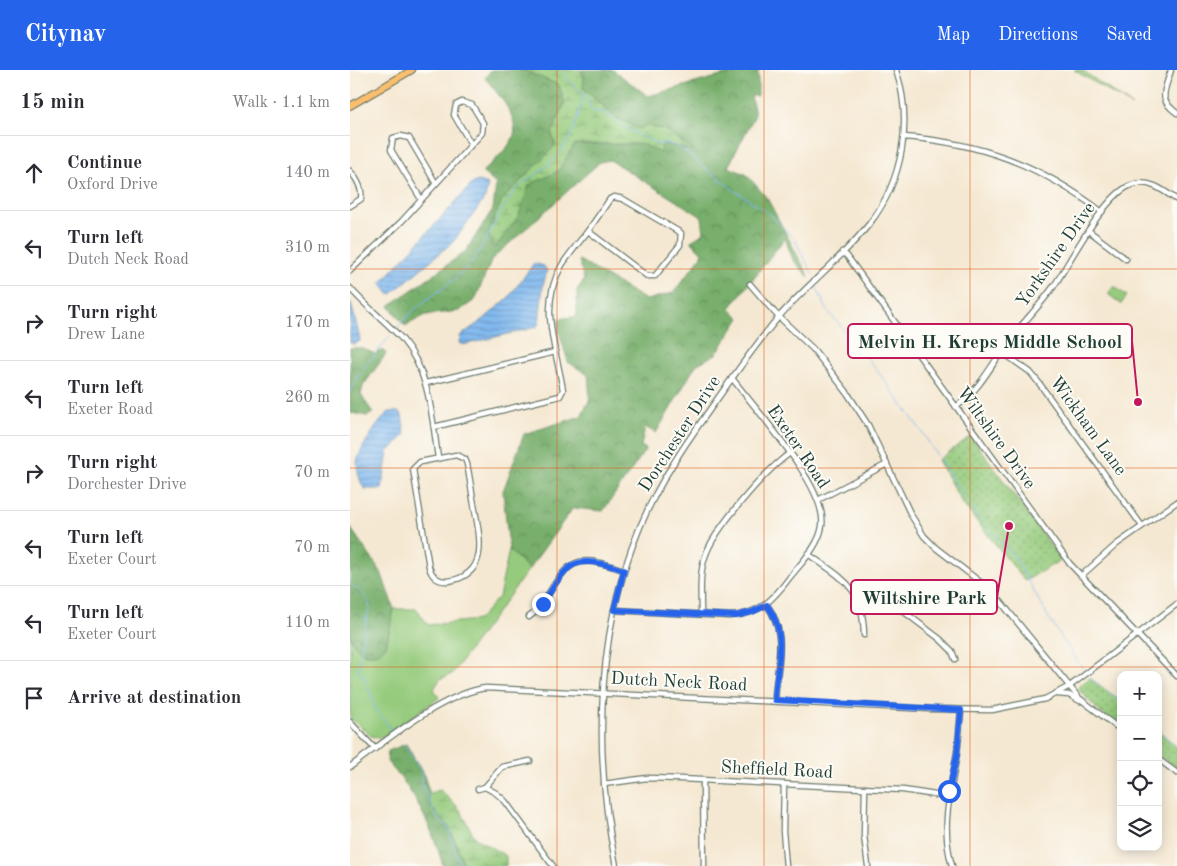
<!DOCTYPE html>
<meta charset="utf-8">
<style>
:root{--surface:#fff;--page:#f7f7f7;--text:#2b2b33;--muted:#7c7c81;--line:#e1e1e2;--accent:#2563eb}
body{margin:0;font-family:"Old Standard TT",serif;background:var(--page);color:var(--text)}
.controls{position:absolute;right:15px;bottom:15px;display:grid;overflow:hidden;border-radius:10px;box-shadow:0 2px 12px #0003}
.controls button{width:45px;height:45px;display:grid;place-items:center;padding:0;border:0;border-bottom:1px solid var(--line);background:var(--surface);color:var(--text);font:25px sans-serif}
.stop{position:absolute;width:15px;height:15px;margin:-11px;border:4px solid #2563eb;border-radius:50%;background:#fff}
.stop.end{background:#2563eb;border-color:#fff;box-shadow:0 1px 5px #0008}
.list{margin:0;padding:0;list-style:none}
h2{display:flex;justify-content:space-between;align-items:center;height:65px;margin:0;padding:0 20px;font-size:21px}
h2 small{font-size:16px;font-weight:400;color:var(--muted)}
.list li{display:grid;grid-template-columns:32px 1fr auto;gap:15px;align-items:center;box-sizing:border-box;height:75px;padding:0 20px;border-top:1px solid var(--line)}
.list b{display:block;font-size:19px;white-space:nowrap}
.list p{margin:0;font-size:16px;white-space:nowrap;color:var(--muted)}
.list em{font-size:16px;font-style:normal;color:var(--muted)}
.icon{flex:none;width:28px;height:28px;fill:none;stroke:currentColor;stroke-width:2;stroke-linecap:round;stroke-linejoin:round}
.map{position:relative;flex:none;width:827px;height:796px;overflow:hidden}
header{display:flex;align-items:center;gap:30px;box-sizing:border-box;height:70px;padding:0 25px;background:var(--accent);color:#fff}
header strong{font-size:24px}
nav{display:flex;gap:28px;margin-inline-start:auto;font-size:18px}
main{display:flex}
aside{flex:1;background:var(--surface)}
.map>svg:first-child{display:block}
</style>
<header>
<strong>Citynav</strong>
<nav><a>Map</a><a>Directions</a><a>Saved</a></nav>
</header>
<main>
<aside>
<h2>15 min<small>Walk · 1.1 km</small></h2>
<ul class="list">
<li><svg class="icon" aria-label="ahead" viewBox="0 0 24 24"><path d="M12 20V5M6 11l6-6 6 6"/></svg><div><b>Continue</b><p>Oxford Drive</p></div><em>140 m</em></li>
<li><svg class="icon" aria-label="left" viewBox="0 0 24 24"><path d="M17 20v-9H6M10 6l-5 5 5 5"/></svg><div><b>Turn left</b><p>Dutch Neck Road</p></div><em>310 m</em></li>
<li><svg class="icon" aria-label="right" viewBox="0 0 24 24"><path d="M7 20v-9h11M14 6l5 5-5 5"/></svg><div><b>Turn right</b><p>Drew Lane</p></div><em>170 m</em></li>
<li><svg class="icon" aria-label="left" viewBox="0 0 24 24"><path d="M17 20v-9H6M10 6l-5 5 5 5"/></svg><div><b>Turn left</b><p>Exeter Road</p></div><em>260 m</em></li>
<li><svg class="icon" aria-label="right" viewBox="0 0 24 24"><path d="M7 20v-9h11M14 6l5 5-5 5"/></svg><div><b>Turn right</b><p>Dorchester Drive</p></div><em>70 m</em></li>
<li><svg class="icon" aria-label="left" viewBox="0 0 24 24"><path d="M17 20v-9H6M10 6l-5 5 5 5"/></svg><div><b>Turn left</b><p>Exeter Court</p></div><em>70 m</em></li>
<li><svg class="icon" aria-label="left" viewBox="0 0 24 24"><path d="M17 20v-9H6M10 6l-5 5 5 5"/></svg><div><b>Turn left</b><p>Exeter Court</p></div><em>110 m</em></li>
<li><svg class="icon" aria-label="arrive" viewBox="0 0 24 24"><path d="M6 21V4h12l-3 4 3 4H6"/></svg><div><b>Arrive at destination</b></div></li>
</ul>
</aside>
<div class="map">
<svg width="827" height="796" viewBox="0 0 827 796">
<defs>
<pattern id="forest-crowns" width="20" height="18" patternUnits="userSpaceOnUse" patternTransform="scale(1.25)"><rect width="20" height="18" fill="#78af6c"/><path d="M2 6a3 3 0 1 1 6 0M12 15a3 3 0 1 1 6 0" fill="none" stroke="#62905a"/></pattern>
<pattern id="wetland-marsh" width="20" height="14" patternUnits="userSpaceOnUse" patternTransform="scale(1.25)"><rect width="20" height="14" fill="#96cb7d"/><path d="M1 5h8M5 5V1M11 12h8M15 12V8" fill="none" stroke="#7aa667"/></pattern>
<pattern id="park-dots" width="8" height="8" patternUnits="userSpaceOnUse" patternTransform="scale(1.25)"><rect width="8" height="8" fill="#96cb7d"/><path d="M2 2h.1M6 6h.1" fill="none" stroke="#7aa667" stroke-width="1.8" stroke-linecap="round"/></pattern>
<pattern id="water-rules" width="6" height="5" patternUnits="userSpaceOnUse" patternTransform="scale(1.25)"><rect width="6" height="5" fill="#7eb7ee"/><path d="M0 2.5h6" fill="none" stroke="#6796c2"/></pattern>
</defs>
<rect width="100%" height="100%" fill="#fdfcf7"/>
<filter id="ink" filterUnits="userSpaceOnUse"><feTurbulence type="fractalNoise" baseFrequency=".02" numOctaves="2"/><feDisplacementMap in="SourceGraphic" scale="10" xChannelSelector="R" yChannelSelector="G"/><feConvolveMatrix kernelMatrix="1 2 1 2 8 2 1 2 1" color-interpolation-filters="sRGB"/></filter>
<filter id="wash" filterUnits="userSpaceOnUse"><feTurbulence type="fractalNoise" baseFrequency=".0096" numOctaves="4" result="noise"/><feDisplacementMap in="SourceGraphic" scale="20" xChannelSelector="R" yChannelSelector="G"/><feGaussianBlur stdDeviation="1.12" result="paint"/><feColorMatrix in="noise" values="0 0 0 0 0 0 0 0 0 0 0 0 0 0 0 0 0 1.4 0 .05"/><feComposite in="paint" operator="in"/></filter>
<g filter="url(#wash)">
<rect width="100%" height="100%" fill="#f5e8d2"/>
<!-- grass -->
<g fill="#96cb7d" stroke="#5a8458">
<path d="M724,0H732L782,36Z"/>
<path d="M764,216L777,226L771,234L758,224Z"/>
<path d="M159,480L179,499L102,604L90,609L84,619L89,628L31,668L21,666L0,648V565L5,576H36L44,539H67L78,555L128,550L149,527Z"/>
</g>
<!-- forest -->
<g fill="url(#forest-crowns)" stroke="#4c7650">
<path d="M141,0H173L209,15L215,33L202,63L205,76L152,130L169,145L179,115L208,101L225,74H293L311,83V73L344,81L315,60L290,59L266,48L233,17L234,6L231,0H263L298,26L392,0H410L408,2V26H401L405,45L378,97L396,104L417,128L459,207L443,190L435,168L380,238L390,248L366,284L346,295L306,363L295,357L291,376L296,379L253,441L223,438L179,499L159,480L153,421L174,364L231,346L240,329L238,305L218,292L209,262V249L227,246V220L234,210L229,190L296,230L323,223L353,184L341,171L354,163L352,147L260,90L250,92L142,189L125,230L109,241L76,245L55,256L39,236L115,182L143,139L146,114L132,102C141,93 155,82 162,70C173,50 147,23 135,8Z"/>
<path d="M0,278H12L25,284L33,280L36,284L13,316L11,325L23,343L17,346L0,343Z"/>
<path d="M0,457L31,502L44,539L36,576L27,584H14L5,576L0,565Z"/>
<path d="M56,674L73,703L81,737L99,757L115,796H93C83,759 64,720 37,692L38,681Z"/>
</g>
<!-- wetland -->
<g fill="url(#wetland-marsh)" stroke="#5a8458">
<path d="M173,0H231L234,6L233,18L266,48L290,59L297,55L315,60L345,81L312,73L311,83L293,74H225L208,101L179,115L169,145L145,178L138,163L152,130L205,76L202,63L215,33L209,15Z"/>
<path d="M73,703L80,723L90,720L109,738L125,768L156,786V796H115L99,757L81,737Z"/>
</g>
<!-- park -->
<g fill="url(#park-dots)" stroke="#5a8458">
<path d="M621,366L711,490L675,511L612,433L588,390Z"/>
<path d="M740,608L771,631V657L750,642L730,621L729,616Z"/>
<path d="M808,660L827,677V698L808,685Z"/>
</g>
<!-- water -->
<g fill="url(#water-rules)" stroke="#4e7a91">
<path d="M128,111L138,114L135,128L104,171L40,225L31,213L123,113Z"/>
<path d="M184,193L194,196L197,201L193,215L189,254L186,257L113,275L109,273L110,266L134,249L159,227Z"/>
<path d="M0,232C2,234 10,269 10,271L4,274L0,273Z"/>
<path d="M39,342H48L52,345L55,365L38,382L32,419H15C10,413 7,401 7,393C8,381 30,349 39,342Z"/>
</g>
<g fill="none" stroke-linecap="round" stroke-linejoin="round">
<!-- stream -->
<g stroke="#7eb7ee" stroke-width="1">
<path d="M214,0L216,8L236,26L241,39L244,42L252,41L279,60L309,75L316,73L329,77L381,118L420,144L445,170L462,203"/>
<path d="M466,216L477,240L520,291L570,359L626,445L665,487L700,550L733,599"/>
<path d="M47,258C65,234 92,222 113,201C136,179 144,148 163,124C171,113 182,108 192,100C218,79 227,57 233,25"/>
<path d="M0,322L7,307L40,266"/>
<path d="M0,513C10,522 25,530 17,545L8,602L14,605L25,638L42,661"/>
<path d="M740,608L771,632"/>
<path d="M808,660L827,677"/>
<path d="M49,670L55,676L71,701L72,714L87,748L98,757L110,796"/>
</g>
</g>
</g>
<g filter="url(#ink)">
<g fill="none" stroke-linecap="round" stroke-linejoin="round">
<!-- minor casing -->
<g stroke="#6a796b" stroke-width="7">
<g id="minor">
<path d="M821,0C815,21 807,29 827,43"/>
<path d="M554,67C632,73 690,95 752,142"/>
<path d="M0,101C7,109 13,118 11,129L0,136"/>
<path d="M264,127L273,129L331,163L330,175L305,206H297L238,161L260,129Z"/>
<path d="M71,129L41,80L43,68L51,66L59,68L85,112"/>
<path d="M739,161L776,189"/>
<path d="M492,182L497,186L720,494L827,606"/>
<path d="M0,201L52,151L132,63L133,53L122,35L112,32L106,35L104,45L121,74"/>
<path d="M400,214L425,243L463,279L496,321L518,355L561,445L574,466L586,478L642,521L729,628L771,660"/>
<path d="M0,218C16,237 36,251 52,269C80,302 82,347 88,388"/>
<path d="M652,282L680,302L689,313L792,456"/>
<path d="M76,313L205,282"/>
<path d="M606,337C630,319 641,296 658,272C673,252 692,234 706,213C721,189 754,127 779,116C797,108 812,119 827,130"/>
<path d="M84,357L210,326L213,320C206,277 188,236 212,195C220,183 229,172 238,161"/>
<path d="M106,385L115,389L117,394C120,409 122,424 125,440C130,469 139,504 99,511C88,512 82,507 79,497L63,399L70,392Z"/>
<path d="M468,430L537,394"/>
<path d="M458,484C494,510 513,516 514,565"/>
<path d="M731,506L767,474L827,432"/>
<path d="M509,530L522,525L537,529L590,569L602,581L605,589"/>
<path d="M417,535C439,565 426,596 425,631"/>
<path d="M264,540L379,546C409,545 423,530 440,507C452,492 469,476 472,456C478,418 405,339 382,308"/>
<path d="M351,544C351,526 349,504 355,487C363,460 416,400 440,383"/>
<path d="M179,547C188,541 194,533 199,523C222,484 233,487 274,500"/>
<path d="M707,624L719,625L730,631"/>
<path d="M0,652L25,679"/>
<path d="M808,689L827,703"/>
<path d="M0,697C35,671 94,623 136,618L580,639L642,640L695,629L720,616L827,534"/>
<path d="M353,710L354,796"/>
<path d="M254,714L297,708L331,709L553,720L598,727"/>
<path d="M434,714L433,761L436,796"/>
<path d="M135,717L152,697L180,691"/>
<path d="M515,718L514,766L518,796"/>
<path d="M128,719L135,717L146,723L155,731L203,796"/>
<path d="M266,796C242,678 246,547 299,437C318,398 343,363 368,328C387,301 406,274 427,249C456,215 493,188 520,153C553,110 563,51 546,0"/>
<path d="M602,796C590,753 601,724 607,682C609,668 610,654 611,640"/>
</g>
</g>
<!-- major casing -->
<g stroke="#6a796b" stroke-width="8">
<path id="major" d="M0,36L62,0"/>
</g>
<!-- minor -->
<use href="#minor" stroke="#fff" stroke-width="4.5"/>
<!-- major -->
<use href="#major" stroke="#fabe6d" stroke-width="5.5"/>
</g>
</g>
<g fill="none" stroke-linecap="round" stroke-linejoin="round" filter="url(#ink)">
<!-- route -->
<path stroke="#2563eb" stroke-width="6" d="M193,534C219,490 223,484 274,500L264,540L386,546L402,542L417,535C439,565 426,595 425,630L611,640L607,684L599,721"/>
</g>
<!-- grid -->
<path fill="none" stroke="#de580e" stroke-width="1" stroke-opacity="0.55" d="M207,0V796M414,0V796M620,0V796M0,199H827M0,398H827M0,597H827"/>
<g text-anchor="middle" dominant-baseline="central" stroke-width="4" stroke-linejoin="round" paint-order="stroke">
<!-- street labels -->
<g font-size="18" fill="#1f3d34" stroke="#fdfcf7">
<text transform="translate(706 185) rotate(-55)">Yorkshire Drive</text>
<text transform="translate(738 356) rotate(54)">Wickham Lane</text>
<text transform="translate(330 364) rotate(-57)">Dorchester Drive</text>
<text transform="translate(646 368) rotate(54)">Wiltshire Drive</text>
<text transform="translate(448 377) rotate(56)">Exeter Road</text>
<text transform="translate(329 612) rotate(3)">Dutch Neck Road</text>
<text transform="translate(427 700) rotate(3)">Sheffield Road</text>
</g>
</g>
<!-- callouts -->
<path fill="none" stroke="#c2185b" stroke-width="2" d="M788 332L782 271M659 456L647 527"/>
<g fill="#c2185b" stroke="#fdfcf7" stroke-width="2">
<circle cx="788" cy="332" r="5"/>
<circle cx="659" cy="456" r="5"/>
</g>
<g fill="#fdfcf7" stroke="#c2185b" stroke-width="2">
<rect x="498" y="254" width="284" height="34" rx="5"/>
<rect x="501" y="510" width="146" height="34" rx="5"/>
</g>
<g font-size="19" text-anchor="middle" font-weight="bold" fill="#1f3d34">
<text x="640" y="278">Melvin H. Kreps Middle School</text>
<text x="574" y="534">Wiltshire Park</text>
</g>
</svg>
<div class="controls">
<button>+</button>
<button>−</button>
<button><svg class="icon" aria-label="locate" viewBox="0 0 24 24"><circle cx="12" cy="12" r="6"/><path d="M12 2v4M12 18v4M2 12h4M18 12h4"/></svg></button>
<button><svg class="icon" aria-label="layers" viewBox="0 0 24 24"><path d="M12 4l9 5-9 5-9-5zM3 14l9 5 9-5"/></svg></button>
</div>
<div class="stop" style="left:599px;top:721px"></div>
<div class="stop end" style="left:193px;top:534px"></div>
</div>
</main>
